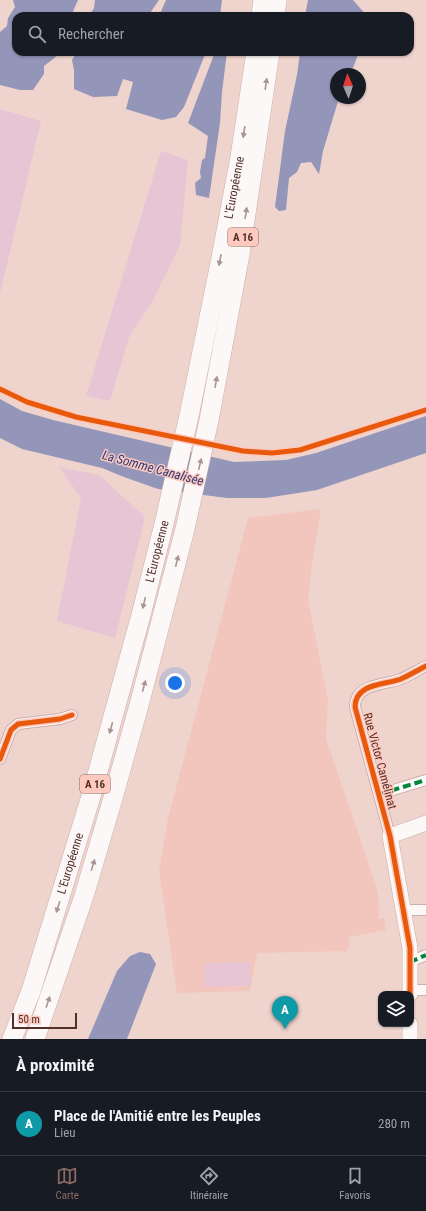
<!DOCTYPE html>
<html lang="fr">
<meta charset="utf-8">
<style>
:root{--surface:#171b24;--page:#20242c;--text:#f1f3f6;--muted:#9ea1a6;--line:#363941;--accent:#896962}
body{margin:0;font-family:"Roboto Condensed",sans-serif;background:var(--page);color:var(--text)}
.controls{position:absolute;right:12px;bottom:12px;display:grid;overflow:hidden;border-radius:8px;box-shadow:0 1px 3px #0004}
.controls button{width:36px;height:36px;display:grid;place-items:center;padding:0;border:0;border-bottom:1px solid var(--line);background:var(--surface);color:var(--text);font:20px sans-serif}
.compass{position:absolute;left:330px;top:68px;width:36px;height:36px;border-radius:50%;background:var(--surface);box-shadow:0 1px 3px #0004;rotate:357deg}
.scale{position:absolute;left:12px;bottom:10px;width:65px;box-sizing:border-box;padding-left:4px;border:2px solid #523029;border-top:0;font-size:11px;line-height:14px;white-space:nowrap;color:#523029;-webkit-text-stroke:3px #fec9be;paint-order:stroke}
.you{position:absolute;left:175px;top:683px;width:14px;height:14px;margin:-10px;border:3px solid #fff;border-radius:50%;background:#1a73e8;box-shadow:0 0 0 6px #1a73e833}
.badge{display:grid;place-items:center;width:26px;height:26px;border-radius:50%;background:var(--accent);color:#fff;font-size:13px;font-weight:700}
.pin{position:absolute;translate:-50% -33px;filter:drop-shadow(0 1px 2px #0008)}
.pin::after{content:'';position:absolute;top:21px;width:14px;height:12px;background:inherit;clip-path:polygon(0 0,100% 0,50% 100%)}
.list{margin:0;padding:0;list-style:none}
h2{display:flex;justify-content:space-between;align-items:center;height:52px;margin:0;padding:0 16px;font-size:17px}
h2 small{font-size:13px;font-weight:400;color:var(--muted)}
.list li{display:grid;grid-template-columns:26px 1fr auto;gap:12px;align-items:center;box-sizing:border-box;height:64px;padding:0 16px;border-top:1px solid var(--line)}
.list b{display:block;font-size:15px;white-space:nowrap}
.list p{margin:0;font-size:13px;white-space:nowrap;color:var(--muted)}
.list em{font-size:13px;font-style:normal;color:var(--muted)}
.icon{flex:none;width:22px;height:22px;fill:none;stroke:currentColor;stroke-width:2;stroke-linecap:round;stroke-linejoin:round}
.map{position:relative;flex:none;width:426px;height:1039px;overflow:hidden}
.search{position:absolute;background:var(--surface);box-shadow:0 1px 3px #0004;left:12px;right:12px;top:12px;height:44px;display:flex;align-items:center;gap:10px;box-sizing:border-box;padding:0 14px;border-radius:12px;color:var(--muted);font-size:15px}
.sheet{height:116px;background:var(--surface)}
nav{display:flex;justify-content:space-around;align-items:center;box-sizing:border-box;height:56px;border-top:1px solid var(--line);background:var(--surface);font-size:11px;color:var(--muted)}
nav a{display:grid;justify-items:center;gap:2px}
nav .on{color:var(--accent)}
.map>svg:first-child{display:block}
</style>
<div class="map">
<svg width="426" height="1039" viewBox="0 0 426 1039">
<rect width="100%" height="100%" fill="#efd3cd"/>
<!-- built -->
<path fill="#f2c6bd" d="M321,509L312,564L308,599L328,700L326,739L366,856L377,890L380,909L378,910L379,919L384,918L386,930L349,937V945L347,951L257,953L250,991L177,993L159,871L168,818L248,518Z"/>
<!-- green -->
<g fill="#e8c5d5">
<path d="M0,109L41,121L0,294Z"/>
<path d="M161,151L188,160L180,245L152,302L129,337L110,401L86,396Z"/>
<path d="M59,467L99,475L145,517L115,638L57,621L81,498Z"/>
<path d="M250,962V986L205,987L204,963Z"/>
</g>
<!-- water -->
<g fill="#9396b9">
<path d="M13,0H78L71,16H16V52H60L57,56L44,66V74L33,90H20L0,85V32L7,26L8,18L15,7Z"/>
<path d="M95,0H159L148,16H89L94,8Z"/>
<path d="M166,0H222L220,16H159Z"/>
<path d="M308,0H353L367,16H305Z"/>
<path d="M77,52H206L184,107L176,117L162,120L126,109L133,82L123,79L117,96L93,97L74,89V70L72,60Z"/>
<path d="M215,52H227L222,92L220,123L209,198L196,195L195,183L201,178L200,172L202,160L205,158L208,136L188,123Z"/>
<path d="M300,52H359L353,68L347,70L346,74H336V98H339L323,151L319,174L311,162L301,163L297,172L289,178L286,210L279,211L275,207L285,131L297,75Z"/>
<path d="M0,399L22,411L53,420L234,462L286,460L316,453L426,416V453L317,490L266,498H227L158,489L124,477L102,468L22,449L0,438Z"/>
<path d="M140,952L150,954L156,964L127,1039H88L117,971L130,956Z"/>
</g>
<g fill="none" stroke-linecap="round" stroke-linejoin="round">
<!-- street casing -->
<g stroke="#ccafa9" stroke-width="12">
<g id="street">
<path d="M0,759L11,730L18,724L60,719L72,715"/>
<path d="M380,794L426,780"/>
<path d="M390,836L355,707C355,683 385,685 401,679C410,675 418,670 426,666"/>
<path d="M404,910H426"/>
<path d="M410,962L426,955"/>
<path d="M410,990H426"/>
</g>
</g>
<!-- secondary casing -->
<g stroke="#ccafa9" stroke-width="16">
<g id="secondary">
<path d="M410,994V948L390,836L426,823"/>
<path d="M410,1024V1039"/>
</g>
</g>
<!-- highway casing -->
<g stroke="#ccafa9" stroke-width="20">
<g id="highway">
<path d="M261,16L263,0"/>
<path d="M275,16L277,0"/>
<path id="s1" d="M12,1039L31,991L92,793L141,615L164,524L189,416L221,258L240,157L256,52"/>
<path d="M35,1039L84,896L113,798L138,709L185,529L209,420L240,254L270,52"/>
</g>
</g>
<!-- street -->
<use href="#street" stroke="#fdf8f8" stroke-width="10"/>
<!-- secondary -->
<use href="#secondary" stroke="#fdf8f8" stroke-width="15"/>
<!-- highway -->
<use href="#highway" stroke="#fdf8f8" stroke-width="19"/>
<!-- quiet -->
<g stroke="#00873e" stroke-width="4" stroke-dasharray="8 4" stroke-linecap="butt">
<path d="M380,794L426,780"/>
<path d="M410,962L426,955"/>
</g>
<!-- cycleway casing -->
<g stroke="#fec9be" stroke-width="8">
<g id="cycleway">
<path d="M0,389L27,402L76,417L243,451L272,453L300,450L426,410"/>
<path d="M0,759L11,730L18,724L60,719L72,715"/>
<path d="M410,994V948L390,836L355,707C355,683 385,685 401,679C410,675 418,670 426,666"/>
</g>
</g>
<!-- cycleway -->
<use href="#cycleway" stroke="#e8590c" stroke-width="5"/>
</g>
<!-- one-way arrows -->
<defs><path id="oneway-solid" d="M-6-.8H1V-3.2L6.5 0L1 3.2V.8H-6Z"/></defs>
<g fill="#a89490">
<use href="#oneway-solid" transform="translate(266 84) rotate(-82)"/>
<use href="#oneway-solid" transform="translate(244 132) rotate(99)"/>
<use href="#oneway-solid" transform="translate(246 213) rotate(-81)"/>
<use href="#oneway-solid" transform="translate(220 260) rotate(101)"/>
<use href="#oneway-solid" transform="translate(216 382) rotate(-80)"/>
<use href="#oneway-solid" transform="translate(200 464) rotate(-77)"/>
<use href="#oneway-solid" transform="translate(177 561) rotate(-76)"/>
<use href="#oneway-solid" transform="translate(144 603) rotate(104)"/>
<use href="#oneway-solid" transform="translate(144 686) rotate(-75)"/>
<use href="#oneway-solid" transform="translate(111 728) rotate(105)"/>
<use href="#oneway-solid" transform="translate(93 865) rotate(-73)"/>
<use href="#oneway-solid" transform="translate(58 907) rotate(108)"/>
<use href="#oneway-solid" transform="translate(48 1002) rotate(-71)"/>
</g>
<g text-anchor="middle" dominant-baseline="central" stroke-width="3" stroke-linejoin="round" paint-order="stroke">
<!-- shield labels -->
<g fill="#fec9be" stroke="#865e56" stroke-width="1">
<rect x="228" y="228" width="30" height="18" rx="3"/>
<rect x="80" y="775" width="30" height="18" rx="3"/>
</g>
<g font-size="11" font-weight="bold" fill="#523029">
<text x="243" y="237">A 16</text>
<text x="95" y="784">A 16</text>
</g>
<!-- street labels -->
<g font-size="12" fill="#523029" stroke="#fec9be">
<text stroke="none"><textPath href="#s1" startOffset="881">L'Européenne</textPath></text>
<text stroke="none"><textPath href="#s1" startOffset="509">L'Européenne</textPath></text>
<text transform="translate(380 761) rotate(75)">Rue Victor Camélinat</text>
<text stroke="none"><textPath href="#s1" startOffset="185">L'Européenne</textPath></text>
</g>
<!-- water labels -->
<g font-size="13" font-style="italic" fill="#2b387a" stroke="#fec9be">
<text transform="translate(153 468) rotate(15)">La Somme Canalisée</text>
</g>
</g>
</svg>
<div class="controls">
<button><svg class="icon" aria-label="layers" viewBox="0 0 24 24"><path d="M12 4l9 5-9 5-9-5zM3 14l9 5 9-5"/></svg></button>
</div>
<svg class="compass" viewBox="-18 -18 36 36"><path d="M0-13l5 13h-10z" fill="#e53935"/><path d="M0 13l5-13h-10z" fill="#9ea1a6"/></svg>
<div class="scale">50 m</div>
<div class="you"></div>
<div class="pin badge" style="left:285px;top:1029px;background:#0f9aa8">A</div>
<div class="search"><svg class="icon" aria-label="search" viewBox="0 0 24 24"><circle cx="10" cy="10" r="6"/><path d="M15 15l6 6"/></svg>Rechercher</div>
</div>
<section class="sheet">
<h2>À proximité<small></small></h2>
<ul class="list">
<li><span class="badge" style="background:#0f9aa8">A</span><div><b>Place de l'Amitié entre les Peuples</b><p>Lieu</p></div><em>280 m</em></li>
</ul>
</section>
<nav>
<a class="on"><svg class="icon" aria-label="map" viewBox="0 0 24 24"><path d="M3 6l6-2 6 2 6-2v14l-6 2-6-2-6 2zM9 4v14M15 6v14"/></svg>Carte</a>
<a><svg class="icon" aria-label="directions" viewBox="0 0 24 24"><path d="M12 3l9 9-9 9-9-9zM9 14v-3h6M13 9l2 2-2 2"/></svg>Itinéraire</a>
<a><svg class="icon" aria-label="saved" viewBox="0 0 24 24"><path d="M7 4h10v16l-5-4-5 4z"/></svg>Favoris</a>
</nav>
